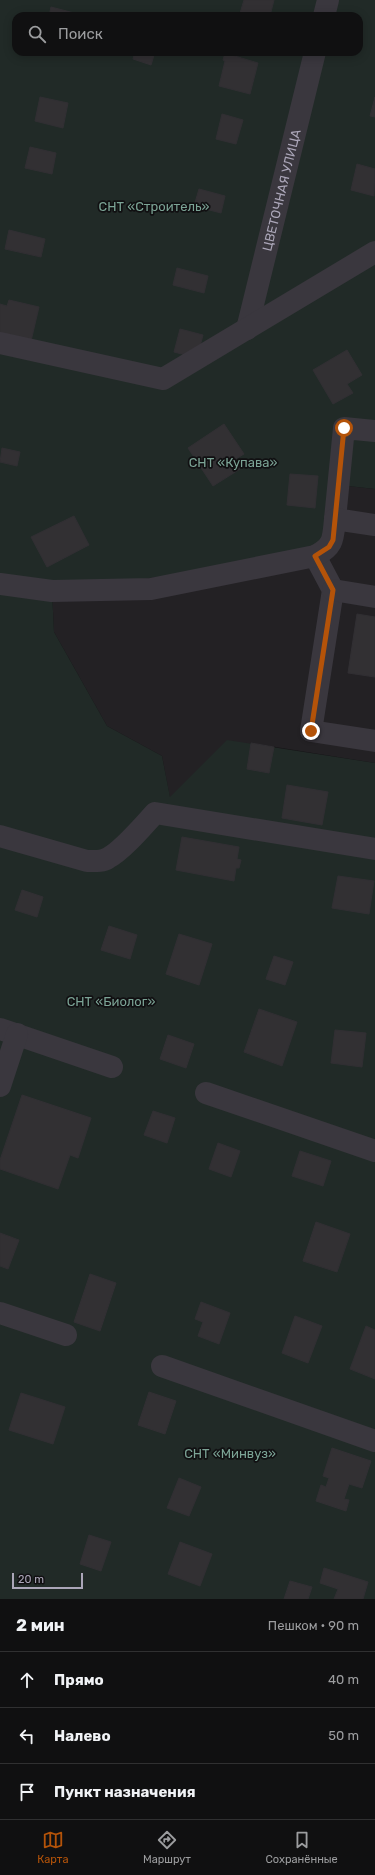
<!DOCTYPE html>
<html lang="ru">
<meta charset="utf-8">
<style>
:root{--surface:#101011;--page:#1e1e1f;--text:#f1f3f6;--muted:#9c9d9f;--line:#303031;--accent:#b45309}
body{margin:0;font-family:Rubik,sans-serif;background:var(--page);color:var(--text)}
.scale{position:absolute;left:12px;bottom:10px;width:71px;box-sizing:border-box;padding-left:4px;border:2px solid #aba6b8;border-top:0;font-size:11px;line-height:14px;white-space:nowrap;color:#aba6b8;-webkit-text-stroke:3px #111012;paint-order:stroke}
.stop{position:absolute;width:12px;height:12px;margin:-9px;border:3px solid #b45309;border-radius:50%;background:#fff}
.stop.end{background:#b45309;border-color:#fff;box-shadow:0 1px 4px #0008}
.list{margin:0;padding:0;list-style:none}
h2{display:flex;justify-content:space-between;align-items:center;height:52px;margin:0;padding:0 16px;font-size:17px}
h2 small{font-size:13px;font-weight:400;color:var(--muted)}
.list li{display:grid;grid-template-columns:26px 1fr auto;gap:12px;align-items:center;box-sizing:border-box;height:56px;padding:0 16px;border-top:1px solid var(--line)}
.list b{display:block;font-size:15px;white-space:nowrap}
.list em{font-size:13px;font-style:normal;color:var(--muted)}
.icon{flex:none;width:22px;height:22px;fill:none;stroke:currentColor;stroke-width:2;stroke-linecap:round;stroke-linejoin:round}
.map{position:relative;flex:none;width:375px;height:1599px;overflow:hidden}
.search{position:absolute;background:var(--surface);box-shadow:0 2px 10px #0003;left:12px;right:12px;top:12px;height:44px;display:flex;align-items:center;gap:10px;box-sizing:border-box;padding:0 14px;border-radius:12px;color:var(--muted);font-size:15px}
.sheet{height:220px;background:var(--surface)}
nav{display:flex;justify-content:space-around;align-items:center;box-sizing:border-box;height:56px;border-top:1px solid var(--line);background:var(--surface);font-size:11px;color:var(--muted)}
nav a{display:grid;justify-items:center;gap:2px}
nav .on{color:var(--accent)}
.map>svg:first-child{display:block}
</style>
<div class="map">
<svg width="375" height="1599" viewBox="0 0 375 1599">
<rect width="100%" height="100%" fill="#161517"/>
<!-- built -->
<path fill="#232124" d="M339,485L375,489V763L251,743L170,798L162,756L107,726L54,632L52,591Z"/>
<!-- green -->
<path fill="#212a27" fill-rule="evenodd" d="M0,0H375V489L339,485L315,556L52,591L54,632L107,726L162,756L170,797L227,740L375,763V1599H0ZM16,16H359V52H16Z"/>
<!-- building -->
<g fill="#323033" stroke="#312f33">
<path d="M244,0H274L270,16H253L240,13Z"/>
<path d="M51,7L82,15L81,16H49Z"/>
<path d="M135,52H155L151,65L133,59Z"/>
<path d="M225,53L258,63L250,94L219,86L225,61L223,60Z"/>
<path d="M40,97L68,103L63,128L35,121Z"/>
<path d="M375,97V117L370,116Z"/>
<path d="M222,114L243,120L236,144L216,139Z"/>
<path d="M30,147L56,153L52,174L25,168Z"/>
<path d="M357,164L375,169L374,196L351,190Z"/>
<path d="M199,189L225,196L221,213L194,206Z"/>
<path d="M9,230L45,239L41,257L5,249Z"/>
<path d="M177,268L208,276L204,293L173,285Z"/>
<path d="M9,300L39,307L31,341L0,334V304L7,306Z"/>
<path d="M180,329L203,335L197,358L174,352Z"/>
<path d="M347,350L362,375L347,384L353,393L333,404L313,370Z"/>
<path d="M224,424L244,454L234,460L240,469L213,486L188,448Z"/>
<path d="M2,448L20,452L17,466L0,462Z"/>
<path d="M290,474L318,476L315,508L287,505Z"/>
<path d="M74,516L89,545L47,567L31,537Z"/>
<path d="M357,614L375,617V677L348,673Z"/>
<path d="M251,743L274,747L269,773L247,769Z"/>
<path d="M287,785L328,792L322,825L282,818Z"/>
<path d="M182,837L239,847L237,859L241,860L239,868H236L234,881L176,870Z"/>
<path d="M338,876L374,881L369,914L332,908Z"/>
<path d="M22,890L43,897L37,917L15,910Z"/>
<path d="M109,926L137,935L130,959L101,950Z"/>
<path d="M179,934L212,944L199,985L166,974Z"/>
<path d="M274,956L293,962L285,985L266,979Z"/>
<path d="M259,1009L297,1022L282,1066L244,1052Z"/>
<path d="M335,1030L366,1033L362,1067L331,1063Z"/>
<path d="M168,1035L194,1044L186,1068L160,1059Z"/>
<path d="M22,1095L91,1118L78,1158L70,1155L58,1189L0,1169V1160Z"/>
<path d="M153,1111L175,1118L167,1143L144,1135Z"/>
<path d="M218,1143L240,1151L231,1177L209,1169Z"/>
<path d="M300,1151L331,1161L323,1186L292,1176Z"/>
<path d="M316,1222L350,1234L337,1272L303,1261Z"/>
<path d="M0,1233L19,1240L8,1269L0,1266Z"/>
<path d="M90,1274L116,1283L100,1331L74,1322Z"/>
<path d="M201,1302L230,1313L219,1344L198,1336L203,1322L195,1319Z"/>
<path d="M295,1316L322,1326L308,1363L282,1353Z"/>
<path d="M366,1326L375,1330V1379L350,1369Z"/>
<path d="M149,1392L176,1401L165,1434L138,1425Z"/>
<path d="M21,1393L65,1407L53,1444L9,1430Z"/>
<path d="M332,1448L371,1461L362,1488L349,1484L344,1499L349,1500L346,1511L316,1501L321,1485L326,1487L329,1478L323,1476Z"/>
<path d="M179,1478L201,1487L189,1516L167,1508Z"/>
<path d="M89,1535L111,1542L101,1571L80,1564Z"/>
<path d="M180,1542L212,1554L200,1586L168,1574Z"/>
<path d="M324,1568L368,1582L363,1599H334L338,1589L320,1583Z"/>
<path d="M290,1581L312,1587L308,1599H284Z"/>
</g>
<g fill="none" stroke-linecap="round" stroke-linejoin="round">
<!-- minor -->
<g stroke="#3a373e" stroke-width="22">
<path d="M324,16L328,0"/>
<path id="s1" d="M247,329L315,52"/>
<path d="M0,343L163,379L375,252"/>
<path d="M335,519L344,428L375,431"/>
<path d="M315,556L333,590L311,731L375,741"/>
<path d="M0,584L52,591L151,589L315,556C334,546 333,539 335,519L375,525"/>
<path d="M333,590L375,597"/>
<path d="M0,836L87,861C94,861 102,862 108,858C122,851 144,825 155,813L375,849"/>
<path d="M0,1029L112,1067"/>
<path d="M0,1086L17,1034"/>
<path d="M206,1093L375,1151"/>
<path d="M0,1313L66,1335"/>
<path d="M162,1366L375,1441"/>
</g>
</g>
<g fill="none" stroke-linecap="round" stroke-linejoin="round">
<!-- route -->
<path stroke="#b45309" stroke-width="5" d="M311,731L333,590L315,556L329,547L333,540L344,428"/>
</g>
<g text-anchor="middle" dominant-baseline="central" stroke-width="3.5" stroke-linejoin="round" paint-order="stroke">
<!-- street labels -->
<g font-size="13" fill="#aba6b8" stroke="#111012">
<text stroke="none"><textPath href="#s1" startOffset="143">ЦВЕТОЧНАЯ УЛИЦА</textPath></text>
</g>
<!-- park labels -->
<g font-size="13" fill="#7ca496" stroke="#111012">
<text x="154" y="206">СНТ «Строитель»</text>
<text x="233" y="462">СНТ «Купава»</text>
<text x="111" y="1001">СНТ «Биолог»</text>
<text x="230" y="1453">СНТ «Минвуз»</text>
</g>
</g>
</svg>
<div class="scale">20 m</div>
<div class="stop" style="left:344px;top:428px"></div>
<div class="stop end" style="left:311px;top:731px"></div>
<div class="search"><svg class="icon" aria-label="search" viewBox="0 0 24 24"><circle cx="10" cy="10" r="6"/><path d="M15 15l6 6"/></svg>Поиск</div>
</div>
<section class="sheet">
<h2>2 мин<small>Пешком · 90 m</small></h2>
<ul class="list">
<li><svg class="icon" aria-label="ahead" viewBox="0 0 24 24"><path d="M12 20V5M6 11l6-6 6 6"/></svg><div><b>Прямо</b></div><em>40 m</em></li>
<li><svg class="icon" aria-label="left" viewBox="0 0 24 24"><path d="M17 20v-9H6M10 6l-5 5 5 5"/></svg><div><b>Налево</b></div><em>50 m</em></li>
<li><svg class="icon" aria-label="arrive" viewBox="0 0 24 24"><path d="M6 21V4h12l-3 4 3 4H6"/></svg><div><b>Пункт назначения</b></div></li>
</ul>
</section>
<nav>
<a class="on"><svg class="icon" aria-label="map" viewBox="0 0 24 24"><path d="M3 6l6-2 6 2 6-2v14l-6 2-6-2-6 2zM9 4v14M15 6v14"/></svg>Карта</a>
<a><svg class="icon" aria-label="directions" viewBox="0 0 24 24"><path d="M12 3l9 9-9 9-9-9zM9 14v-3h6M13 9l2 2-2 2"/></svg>Маршрут</a>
<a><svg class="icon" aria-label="saved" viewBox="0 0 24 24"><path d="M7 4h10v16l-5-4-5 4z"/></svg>Сохранённые</a>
</nav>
